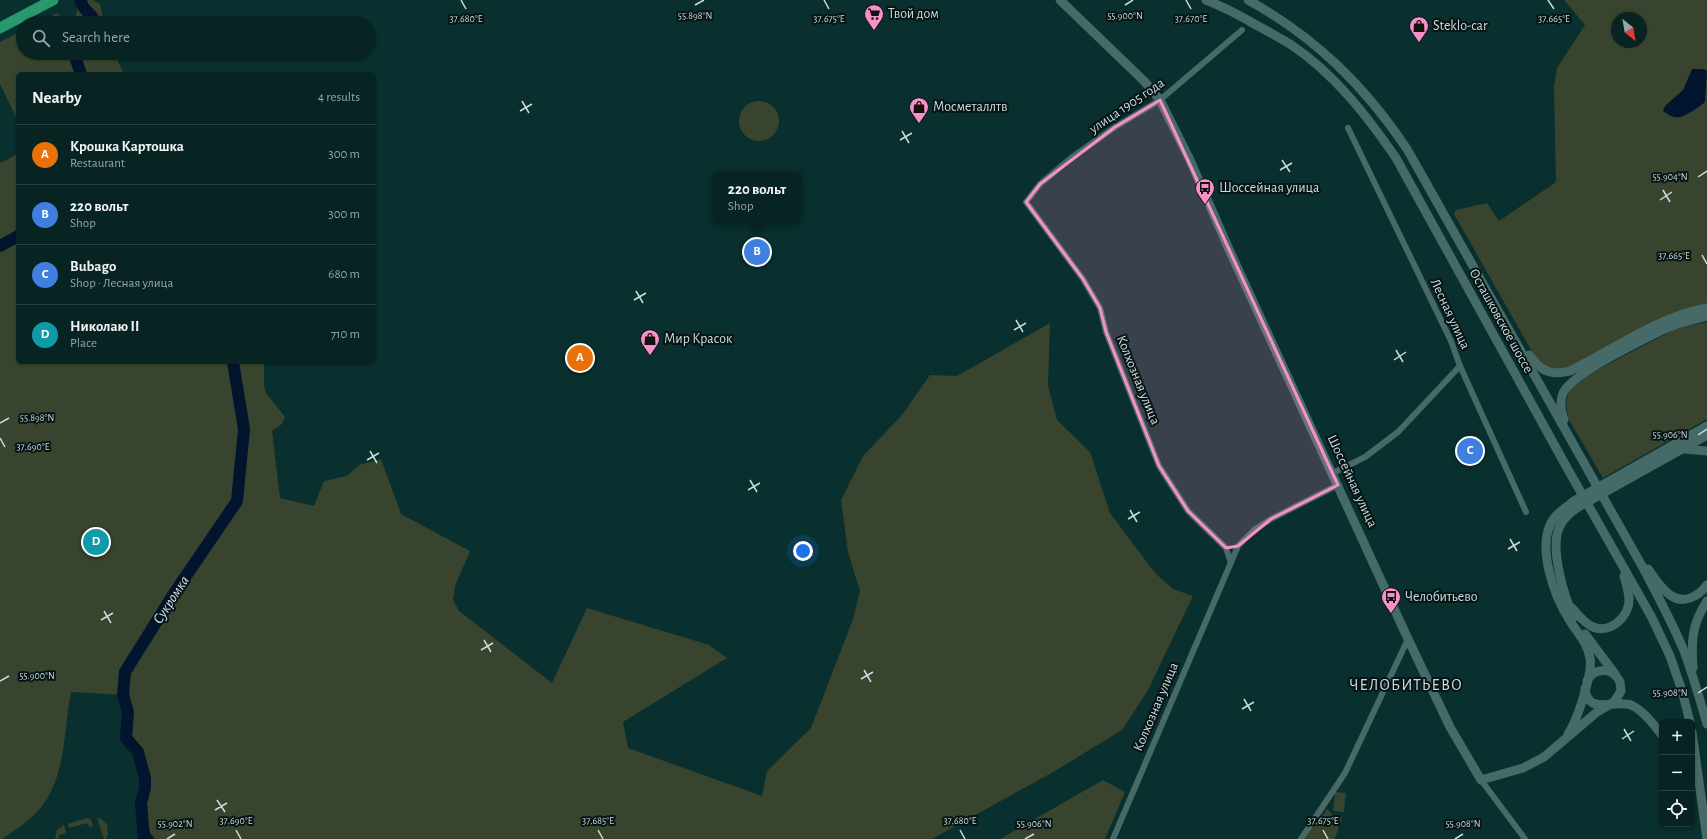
<!DOCTYPE html>
<meta charset="utf-8">
<style>
:root{--surface:#072322;--page:#102b2a;--text:#f1f3f6;--muted:#98a4a5;--line:#284040;--accent:#1a73e8}
body{margin:0;font-family:"Alegreya Sans",sans-serif;background:var(--page);color:var(--text)}
.controls{position:absolute;right:12px;bottom:12px;display:grid;overflow:hidden;border-radius:6px;box-shadow:0 1px 3px #0004}
.controls button{width:36px;height:36px;display:grid;place-items:center;padding:0;border:0;border-bottom:1px solid var(--line);background:var(--surface);color:var(--text);font:20px sans-serif}
.compass{position:absolute;left:1611px;top:12px;width:36px;height:36px;border-radius:50%;background:var(--surface);box-shadow:0 1px 3px #0004;rotate:149deg}
.you{position:absolute;left:803px;top:551px;width:14px;height:14px;margin:-10px;border:3px solid #fff;border-radius:50%;background:#1a73e8;box-shadow:0 0 0 6px #1a73e833}
.badge{display:grid;place-items:center;width:26px;height:26px;border-radius:50%;background:var(--accent);color:#fff;font-size:13px;font-weight:700}
.pin{position:absolute;translate:-50% -50%;border:2px solid #fff;box-shadow:0 1px 4px #0006}
.popup{position:absolute;left:713px;top:172px;width:88px;height:52px;box-sizing:border-box;display:grid;place-content:center;border-radius:6px;background:var(--surface);filter:drop-shadow(0 1px 3px #0005);font-size:13px;white-space:nowrap;color:var(--muted)}
.popup b{font-size:15px;color:var(--text)}
.popup::after{content:'';position:absolute;left:50%;top:100%;margin-left:-8px;border:8px solid transparent;border-top-color:var(--surface)}
.list{margin:0;padding:0;list-style:none}
h2{display:flex;justify-content:space-between;align-items:center;height:52px;margin:0;padding:0 16px;font-size:17px}
h2 small{font-size:13px;font-weight:400;color:var(--muted)}
.list li{display:grid;grid-template-columns:26px 1fr auto;gap:12px;align-items:center;box-sizing:border-box;height:60px;padding:0 16px;border-top:1px solid var(--line)}
.list b{display:block;font-size:15px;white-space:nowrap}
.list p{margin:0;font-size:13px;white-space:nowrap;color:var(--muted)}
.list em{font-size:13px;font-style:normal;color:var(--muted)}
.icon{flex:none;width:22px;height:22px;fill:none;stroke:currentColor;stroke-width:2;stroke-linecap:round;stroke-linejoin:round}
.map{position:relative;flex:none;width:1707px;height:839px;overflow:hidden}
.search{position:absolute;background:var(--surface);box-shadow:0 1px 3px #0004;left:16px;top:16px;width:360px;height:44px;display:flex;align-items:center;gap:10px;box-sizing:border-box;padding:0 14px;border-radius:22px;color:var(--muted);font-size:15px}
.panel{position:absolute;background:var(--surface);box-shadow:0 1px 3px #0004;left:16px;top:72px;width:360px;height:292px;border-radius:6px}
.map>svg:first-child{display:block}
</style>
<div class="map">
<svg width="1707" height="839" viewBox="0 0 1707 839">
<rect width="100%" height="100%" fill="#092f2e"/>
<!-- green -->
<g fill="#38442e" fill-rule="evenodd">
<path d="M83,0H92L100,4L104,23H37L57,13L67,21L75,17L78,8L76,4Z"/>
<path d="M1564,0H1707V305L1569,367C1550,371 1547,369 1534,355L1454,214L1456,210L1487,203L1499,221L1556,182L1554,87L1557,68L1585,25ZM1617,18H1641V42H1617Z"/>
<path d="M23,30V53H114L124,74H18V121L0,84V42Z"/>
<circle cx="759" cy="121" r="20"/>
<path d="M18,154V362H264V386L266,393L285,417L282,424L272,431L280,498L314,506L324,481L347,476L359,465L381,459L401,514L470,551L455,586L453,600L459,611L552,683L587,608L709,645L727,658L623,722L628,748L762,796L767,771L811,728L853,619L860,591L848,552L841,500L863,456L902,415L930,375L957,376L1050,323L1048,386L1057,420L1090,452L1110,513L1155,573L1173,589L1193,596L1147,692L1122,730L1055,771L932,839H155L150,832L144,813V801L147,789V778L141,752L129,738L130,712L125,695L71,692C63,734 67,785 32,817C23,825 12,832 2,839H0V163Z"/>
<path d="M1707,322V419L1603,478L1568,418L1566,402L1569,390L1584,377L1677,328Z"/>
<path d="M1103,780L1125,792L1105,839H1000Z"/>
<path d="M1335,792L1346,793L1344,812L1333,811Z"/>
<path d="M1327,809L1333,815L1342,817L1335,839H1305L1317,819L1323,815Z"/>
<path d="M87,818L91,820L93,826L89,827L87,823L69,828L68,824Z"/>
<path d="M97,818H100L107,824L108,834L106,839H104Z"/>
<path d="M64,825L66,833L59,835L58,839H55L57,830Z"/>
</g>
<!-- water -->
<g fill="#02152e">
<path d="M1692,69H1704L1707,71L1705,102C1699,107 1682,120 1674,117C1670,116 1666,113 1663,111L1665,106L1683,90Z"/>
<path d="M142,797L143,814L148,832L154,839H138V819Z"/>
</g>
<g fill="none" stroke-linecap="round" stroke-linejoin="round">
<!-- river -->
<g stroke="#02152e" stroke-width="12">
<path d="M80,0C82,3 83,7 85,9C89,14 94,16 94,23"/>
<path d="M76,53L75,57L81,74"/>
<path d="M0,246L18,236"/>
<path d="M144,839L141,803L145,788V778L138,752L126,738L128,712L123,695L125,672L173,595L237,501L244,429L233,362"/>
</g>
<!-- street -->
<g stroke="#466a68" stroke-width="6">
<path d="M1348,128L1451,341L1460,366L1526,512"/>
<path d="M1333,473L1365,457L1398,432L1460,366"/>
<path d="M1231,563L1226,548L1188,511L1159,466L1106,332L1100,308L1083,279L1026,202L1040,184L1071,158L1115,127L1160,100L1242,30"/>
<path d="M1481,780L1525,839"/>
<path d="M1113,839L1238,546L1254,530L1271,519L1338,485"/>
<path d="M1301,839L1345,773L1408,639"/>
</g>
<!-- secondary -->
<g stroke="#466a68" stroke-width="9">
<path d="M1060,0L1144,81L1160,100L1190,160L1228,247L1408,639L1450,727L1481,780L1523,768L1544,757L1597,712L1614,702L1621,691L1620,682C1613,667 1595,667 1587,681"/>
<path d="M1206,0C1224,7 1241,16 1258,26C1269,32 1280,38 1290,44C1334,73 1367,116 1396,158L1566,466L1651,616L1670,656L1682,691L1690,722"/>
<path d="M1248,0C1315,37 1364,85 1407,149L1642,566C1657,594 1672,622 1684,651C1693,675 1700,700 1707,724"/>
<path d="M1529,355C1541,371 1550,376 1570,371C1615,349 1657,317 1707,308"/>
<path d="M1564,420C1561,411 1559,402 1563,393C1571,374 1641,341 1662,330L1677,324L1707,316"/>
<path d="M1684,449L1707,451"/>
<path d="M1648,569C1654,577 1661,589 1670,595C1684,605 1699,596 1707,585"/>
<path d="M1572,608C1578,615 1585,624 1593,627C1610,634 1629,617 1629,600C1629,592 1626,583 1624,576"/>
<path d="M1574,617C1564,597 1550,549 1559,528C1563,518 1572,511 1580,506L1707,435"/>
<path d="M1585,634L1615,674"/>
<path d="M1693,668C1691,641 1692,624 1707,601"/>
<path d="M1585,688C1587,716 1615,699 1631,705C1644,711 1653,724 1662,735"/>
<path d="M1692,732L1707,839"/>
<path d="M1568,734C1577,721 1593,673 1590,658C1588,644 1577,632 1570,621C1554,596 1534,542 1555,517C1561,510 1568,506 1574,501L1707,426"/>
</g>
<!-- highway -->
<path stroke="#27996c" stroke-width="11" d="M0,28L53,0"/>
</g>
<!-- marked area -->
<path fill="#f98fc8" fill-opacity="0.2" stroke="#f98fc8" stroke-width="3" stroke-linejoin="round" d="M1160,100L1338,485L1271,519L1238,546L1226,548L1188,511L1159,466L1106,332L1100,308L1083,279L1026,202L1040,184L1115,127Z"/>
<!-- ticks -->
<path fill="none" stroke="#cadddc" stroke-width="1.5" d="M461,0L466,9M824,0L829,9M1186,0L1191,9M1548,0L1554,9M695,5L704,0M1125,5L1133,0M522,101L529,113M520,111L532,104M902,131L909,143M900,140L912,133M1282,160L1290,172M1280,170L1292,163M1698,177L1707,171M1663,190L1670,202M1660,200L1672,192M1702,255L1707,264M636,291L643,303M634,300L646,293M1016,320L1023,332M1014,330L1026,323M1396,350L1403,362M1394,360L1406,352M0,423L9,418M1698,435L1707,429M0,438L5,447M370,451L377,463M367,460L379,453M750,480L757,492M748,490L760,483M1130,510L1137,522M1128,519L1140,512M1510,539L1517,551M1508,549L1520,542M104,611L111,623M101,620L113,613M484,640L491,652M481,650L493,643M864,670L871,682M861,679L873,672M0,681L9,676M1698,693L1707,687M1244,699L1251,711M1242,709L1254,702M1624,729L1631,741M1622,739L1634,731M217,800L225,812M215,810L227,803M236,830L241,839M598,830L603,839M960,830L965,839M1323,830L1328,839M167,839L175,834M1025,839L1034,834M1455,839L1463,834"/>
<!-- icons -->
<defs>
<g id="supermarket-pin" transform="scale(1)"><path d="M0 17L-7.5 6A9.5 9.5 0 1 1 7.5 6Z" fill="#f98fc8" stroke="#061414"/><path d="M-6-5.5h2.5l.6 2H6L4.5 2H-2.5L-4.4-4H-6ZM-1.5 3.2a1.3 1.3 0 1 0 .1 0ZM3 3.2a1.3 1.3 0 1 0 .1 0Z" fill="#111"/></g>
<g id="shop-pin" transform="scale(1)"><path d="M0 17L-7.5 6A9.5 9.5 0 1 1 7.5 6Z" fill="#f98fc8" stroke="#061414"/><path d="M-5-2.5h2.3a2.7 3.5 0 0 1 5.4 0H5L5.5 6h-11ZM-1.5-2.5h3a1.5 2.3 0 0 0-3 0Z" fill="#111"/></g>
<g id="bus-pin" transform="scale(1)"><path d="M0 17L-7.5 6A9.5 9.5 0 1 1 7.5 6Z" fill="#f98fc8" stroke="#061414"/><path d="M-5-6H5V4H4V6H2V4H-2V6H-4V4H-5ZM-3.5-4V0h7V-4ZM-3.5 1.2v1.5H-2V1.2ZM2 1.2v1.5H3.5V1.2Z" fill="#111"/></g>
</defs>
<g fill-rule="evenodd">
<use href="#supermarket-pin" x="874" y="14"/>
<use href="#shop-pin" x="1419" y="26"/>
<use href="#shop-pin" x="919" y="107"/>
<use href="#bus-pin" x="1205" y="188"/>
<use href="#shop-pin" x="650" y="339"/>
<use href="#bus-pin" x="1391" y="597"/>
</g>
<g text-anchor="middle" dominant-baseline="central" stroke-width="4" stroke-linejoin="round" paint-order="stroke">
<!-- poi labels -->
<g font-size="14" fill="#cadddc" stroke="#061414" text-anchor="start">
<text x="888" y="14">Твой дом</text>
<text x="1433" y="26">Steklo-car</text>
<text x="933" y="107">Мосметаллтв</text>
<text x="1219" y="188">Шоссейная улица</text>
<text x="664" y="339">Мир Красок</text>
<text x="1405" y="597">Челобитьево</text>
</g>
<!-- street labels -->
<g font-size="14" fill="#cadddc" stroke="#061414">
<text transform="translate(1127 106) rotate(-34)">улица 1905 года</text>
<text transform="translate(1450 314) rotate(65)">Лесная улица</text>
<text transform="translate(1501 321) rotate(61)">Осташковское шоссе</text>
<text transform="translate(1138 380) rotate(68)">Колхозная улица</text>
<text transform="translate(1352 481) rotate(65)">Шоссейная улица</text>
<text transform="translate(1156 707) rotate(-67)">Колхозная улица</text>
</g>
<!-- water labels -->
<g font-size="15" font-style="italic" fill="#d0e1f7" stroke="#061414">
<text transform="translate(171 600) rotate(-57)">Сукромка</text>
</g>
<!-- quarter labels -->
<g font-size="16" letter-spacing="1" fill="#cadddc" stroke="#061414">
<text x="1406" y="685">ЧЕЛОБИТЬЕВО</text>
</g>
</g>
<g font-size="10" text-anchor="middle" fill="#cadddc" stroke="#061414" stroke-width="4" stroke-linejoin="round" paint-order="stroke">
<text x="1125" y="19">55.900°N</text>
<text x="695" y="19">55.898°N</text>
<text x="466" y="22">37.680°E</text>
<text x="829" y="22">37.675°E</text>
<text x="1191" y="22">37.670°E</text>
<text x="1554" y="22">37.665°E</text>
<text x="1670" y="180">55.904°N</text>
<text x="1674" y="259">37.665°E</text>
<text x="37" y="421">55.898°N</text>
<text x="1670" y="438">55.906°N</text>
<text x="33" y="450">37.690°E</text>
<text x="37" y="679">55.900°N</text>
<text x="1670" y="696">55.908°N</text>
<text x="236" y="824">37.690°E</text>
<text x="598" y="824">37.685°E</text>
<text x="960" y="824">37.680°E</text>
<text x="1323" y="824">37.675°E</text>
<text x="175" y="827">55.902°N</text>
<text x="1034" y="827">55.906°N</text>
<text x="1463" y="827">55.908°N</text>
</g>
</svg>
<div class="controls">
<button>+</button>
<button>−</button>
<button><svg class="icon" aria-label="locate" viewBox="0 0 24 24"><circle cx="12" cy="12" r="6"/><path d="M12 2v4M12 18v4M2 12h4M18 12h4"/></svg></button>
</div>
<svg class="compass" viewBox="-18 -18 36 36"><path d="M0-13l5 13h-10z" fill="#e53935"/><path d="M0 13l5-13h-10z" fill="#98a4a5"/></svg>
<div class="you"></div>
<div class="pin badge" style="left:580px;top:358px;background:#e8710a">A</div>
<div class="pin badge" style="left:757px;top:252px;background:#3f7fe0">B</div>
<div class="popup"><b>220 вольт</b>Shop</div>
<div class="pin badge" style="left:1470px;top:451px;background:#3f7fe0">C</div>
<div class="pin badge" style="left:96px;top:542px;background:#0f9aa8">D</div>
<div class="search"><svg class="icon" aria-label="search" viewBox="0 0 24 24"><circle cx="10" cy="10" r="6"/><path d="M15 15l6 6"/></svg>Search here</div>
<section class="panel">
<h2>Nearby<small>4 results</small></h2>
<ul class="list">
<li><span class="badge" style="background:#e8710a">A</span><div><b>Крошка Картошка</b><p>Restaurant</p></div><em>300 m</em></li>
<li><span class="badge" style="background:#3f7fe0">B</span><div><b>220 вольт</b><p>Shop</p></div><em>300 m</em></li>
<li><span class="badge" style="background:#3f7fe0">C</span><div><b>Bubago</b><p>Shop · Лесная улица</p></div><em>680 m</em></li>
<li><span class="badge" style="background:#0f9aa8">D</span><div><b>Николаю II</b><p>Place</p></div><em>710 m</em></li>
</ul>
</section>
</div>
